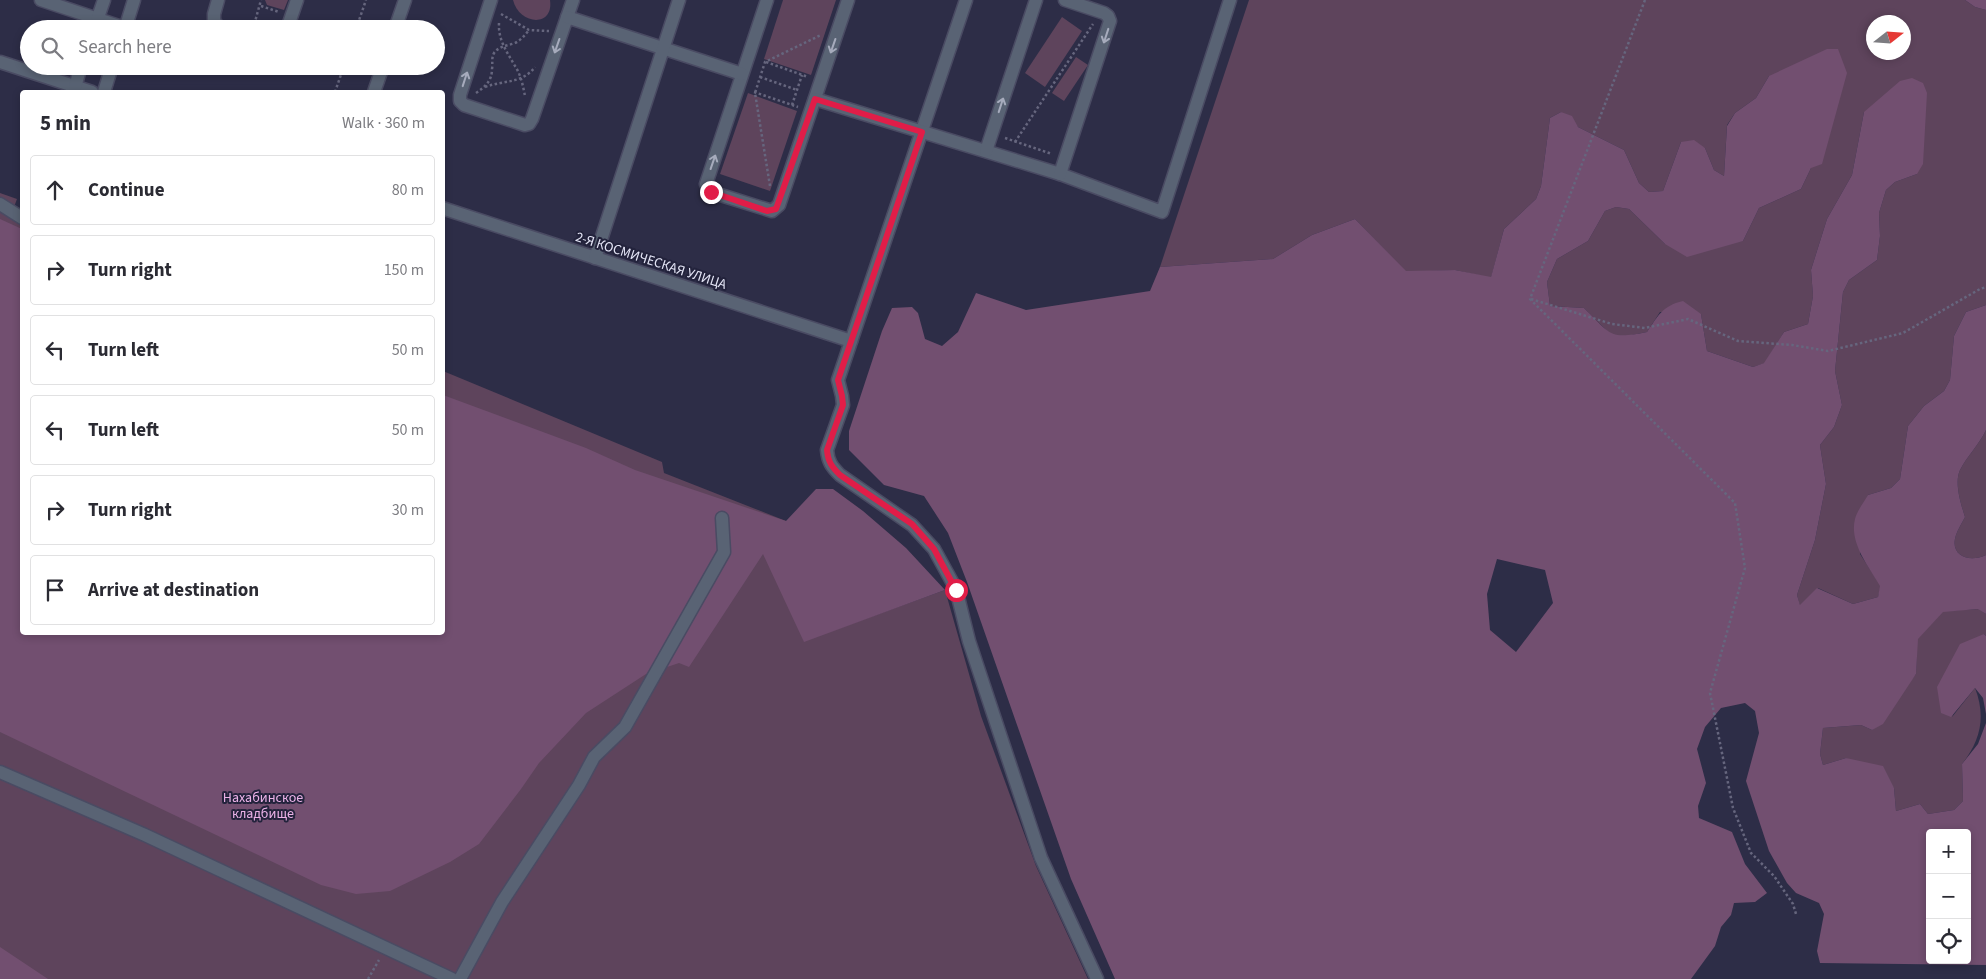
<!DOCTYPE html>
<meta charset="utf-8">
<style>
:root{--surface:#fff;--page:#f2f2f3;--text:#2b2b33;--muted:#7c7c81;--line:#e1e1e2}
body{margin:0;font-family:"Source Sans 3",sans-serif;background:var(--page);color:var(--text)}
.controls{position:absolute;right:15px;bottom:15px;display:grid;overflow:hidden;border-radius:5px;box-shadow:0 2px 8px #0003}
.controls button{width:45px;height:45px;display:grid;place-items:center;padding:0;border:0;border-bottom:1px solid var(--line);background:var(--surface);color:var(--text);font:25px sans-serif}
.compass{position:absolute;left:1866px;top:15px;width:45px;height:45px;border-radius:50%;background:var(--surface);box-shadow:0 2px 8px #0003;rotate:73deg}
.stop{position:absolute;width:15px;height:15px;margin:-11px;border:4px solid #e11d48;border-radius:50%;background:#fff}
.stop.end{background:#e11d48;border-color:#fff;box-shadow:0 1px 5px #0008}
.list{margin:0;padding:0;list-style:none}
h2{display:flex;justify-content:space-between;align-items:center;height:65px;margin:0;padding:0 20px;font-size:21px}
h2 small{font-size:16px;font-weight:400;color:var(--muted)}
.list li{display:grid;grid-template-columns:32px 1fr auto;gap:15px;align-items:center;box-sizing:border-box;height:70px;margin:0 10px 10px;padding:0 10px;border:1px solid var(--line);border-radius:5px}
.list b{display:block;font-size:19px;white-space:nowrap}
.list em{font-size:16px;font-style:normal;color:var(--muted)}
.icon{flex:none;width:28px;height:28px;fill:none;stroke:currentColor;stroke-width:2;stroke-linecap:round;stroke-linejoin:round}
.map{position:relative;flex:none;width:1986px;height:979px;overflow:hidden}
.search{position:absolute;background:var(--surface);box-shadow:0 2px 8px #0003;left:20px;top:20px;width:425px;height:55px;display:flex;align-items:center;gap:12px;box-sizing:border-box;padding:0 18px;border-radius:28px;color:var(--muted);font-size:19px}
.panel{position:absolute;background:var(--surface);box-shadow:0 2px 8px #0003;left:20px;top:90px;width:425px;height:545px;border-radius:5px}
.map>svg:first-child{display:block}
</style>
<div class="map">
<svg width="1986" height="979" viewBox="0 0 1986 979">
<rect width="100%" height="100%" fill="#2d2d47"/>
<!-- green -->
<g fill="#5e445c" fill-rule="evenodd">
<path d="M265,0H288L284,10L267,5Z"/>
<path d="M513,0H550C554,28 519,25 513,0Z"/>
<path d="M783,0H836L811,75L764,59Z"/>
<path d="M1249,0H1965L1975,7L1986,10V305L1966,312L1954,336L1950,380L1944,391L1924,406L1908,426L1900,479L1891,488L1868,495L1860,554L1881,586L1878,597L1853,604L1818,588L1800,606L1797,595L1815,540L1826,484L1820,445L1834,427L1842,405L1835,371L1843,292L1849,280L1877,260L1880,236L1879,213L1886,190L1895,182L1917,174L1864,112L1852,175L1827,219L1811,270L1813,296L1808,324L1784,332L1765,363L1753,367L1707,351L1701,314L1660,312L1647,332L1622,337L1610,334L1584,308L1550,306L1547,282L1557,259L1588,241L1605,211L1616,207L1629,209L1665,244L1743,241L1759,208L1801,189L1811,168L1769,76L1756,98L1735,113L1727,125L1724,176L1714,170L1705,148L1681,142L1663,191L1649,192L1639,183L1624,150L1578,127L1561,112L1550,118L1541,186L1536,199L1504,229L1491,278L1455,270L1406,272L1355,219L1312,235L1273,259L1160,267ZM1874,22H1904V52H1874Z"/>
<path d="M1062,17L1082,31L1045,87L1025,73Z"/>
<path d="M1076,57L1088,65L1064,101L1052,93Z"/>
<path d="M748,93L797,111L770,191L720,174Z"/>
<path d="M0,193L17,199L14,207L22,210V632H442L443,371L662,462L664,473L786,521L804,641L945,590L981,716L1036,866L1088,979H0Z"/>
<path d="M1986,430V555C1969,563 1949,556 1956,535C1958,529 1962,523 1965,517C1961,504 1954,483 1960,470C1967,456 1979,445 1986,430Z"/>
<path d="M1979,609L1986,614V636L1984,634L1952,717L1975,688C1986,716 1981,740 1962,764L1963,801L1954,810L1928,814L1920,804L1896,811L1894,788L1846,758L1823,765L1820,754L1823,728L1861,725L1872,730L1916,674L1917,639L1943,611Z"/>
</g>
<!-- forest -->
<g fill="#724f70" fill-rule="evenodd">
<path d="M1965,0H1986V10L1975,7Z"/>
<path d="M1827,49H1838L1847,73L1822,164L1811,168L1801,189L1759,208L1743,241L1687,257L1665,244L1629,209L1616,207L1605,211L1588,241L1557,259L1547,282L1550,306L1584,308C1611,334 1608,340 1647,332C1658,316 1662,306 1683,301L1701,314L1707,351L1753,367L1764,363L1784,332L1808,324L1813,296L1811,270L1827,219L1852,175L1864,112L1900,81L1912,78L1923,83L1927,93L1923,164L1917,174L1895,182L1886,190L1879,213L1880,236L1877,260L1849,280L1843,292L1835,371L1842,405L1834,427L1820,445L1826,484L1815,540L1797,595L1800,605L1817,588L1853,604L1878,597L1880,586C1869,567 1849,543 1855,519C1857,511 1864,502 1868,495L1891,488L1900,479L1908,426L1924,406L1944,391L1950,380L1954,336L1966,312L1986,305V430C1979,445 1967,456 1960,470C1954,483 1961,504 1965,517C1962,523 1958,529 1956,535C1949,556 1969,563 1986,555V614L1978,609L1943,612L1918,639L1916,674L1883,724L1872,730L1861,725L1823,728L1820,754L1823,765L1846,758L1883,766L1894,788L1896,811L1920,804L1928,814L1954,810L1963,801L1962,764L1978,744L1986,723V965L1820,963L1817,951L1824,914L1819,903L1796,893L1787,883L1769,851L1746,781L1759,733L1755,711L1745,703L1721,708L1705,727L1697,749L1706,783L1698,806L1699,818L1732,832L1745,864L1767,893L1755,902L1734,903L1731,915L1721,927L1715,946L1691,979H1115L1071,879L967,582L948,533L924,496L884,485L849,450V431L882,331L892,308L912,307L918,313L925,339L942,346L958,332L976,293L1026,310L1150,291L1160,267L1273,259L1312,235L1355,219L1406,271L1455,270L1491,277L1504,229L1536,199L1541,186L1550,118L1561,112L1572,116L1578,127L1624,150L1639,183L1649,192L1663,191L1681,142L1694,140L1705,148L1714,170L1724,176L1727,126L1735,113L1756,98L1769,76ZM1497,559L1545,570L1553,603L1516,652L1490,630L1487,594ZM1930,833H1967V960H1930Z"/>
<path d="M0,219L22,229V632H442L443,395L586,448L635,470L786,521L816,489H833L863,511L906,548L945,590L804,642L763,554L689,667L679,663L646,674L586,713L539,763L521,789L479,844L450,862L390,891L356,894L321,885L0,732Z"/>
<path d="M1984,634L1986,636V714L1983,698L1975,688L1951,717L1941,713L1937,687L1960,644Z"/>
<path d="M0,947L48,979H0Z"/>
</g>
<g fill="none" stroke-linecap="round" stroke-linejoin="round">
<!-- minor casing -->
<g stroke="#4a4b63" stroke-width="15">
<g id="minor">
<path d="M41,0L125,28"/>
<path d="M218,0L214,14V21L218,26L227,29"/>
<path d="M491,0L460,95V101L464,105L525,125L529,124L532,119L573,0"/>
<path d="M767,0L706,184L711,192L772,211L779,205L848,0"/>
<path d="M966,0L838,380L842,396L843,405L827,450C828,462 832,467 840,475L912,525L934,549L956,589L969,641L1041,858L1097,979"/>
<path d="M567,17L742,74"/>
<path d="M94,29L104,0"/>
<path d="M125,29L134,0"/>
<path d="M287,29L297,0"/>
<path d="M395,29L405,0"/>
<path d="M0,62L92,92"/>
<path d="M75,87L81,66"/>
<path d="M104,92L112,66"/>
<path d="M374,92L383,66"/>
<path d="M815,99L1060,174L1162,212L1230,0"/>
<path d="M986,151L1036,0"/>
<path d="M1060,174L1110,21L1108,16L1104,13L1065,0"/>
<path d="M0,204L22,218"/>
<path d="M442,208L851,341"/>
<path d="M595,258L679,0"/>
<path d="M0,772L145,835L452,979"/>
<path d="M460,979L502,902L579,785L594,757L625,727L724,552L722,518"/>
</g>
</g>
<!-- path -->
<g stroke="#66667e" stroke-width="2.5" stroke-dasharray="2.5 2.5" stroke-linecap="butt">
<path d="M1645,0L1530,299L1735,503L1745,568L1710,693L1733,808L1751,853L1774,876L1793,904L1796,914"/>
<path d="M261,6L279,12"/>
<path d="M501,14L529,30L549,31"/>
<path d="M499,23C498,40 507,52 515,66C521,75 523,86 525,96"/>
<path d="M253,29L261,0"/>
<path d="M356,29L366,0"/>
<path d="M766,62L808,77"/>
<path d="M760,77L797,90"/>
<path d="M485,87C504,80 522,84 535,67"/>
<path d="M335,92L344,66"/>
<path d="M754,92L798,107"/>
<path d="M476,93C485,87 492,81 492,69C493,63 491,59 494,53C499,46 507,46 515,43C521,40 525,35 529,30"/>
<path d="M792,105L802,75"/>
<path d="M1005,138L1052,154"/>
<path d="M1015,142L1093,24"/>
<path d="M770,186L755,93L765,62L821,35"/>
<path d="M1531,299L1612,324L1645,328L1688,319L1738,341L1792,345L1828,351L1903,333L1980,289L1986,287"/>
<path d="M368,979L379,960"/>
</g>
<!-- minor -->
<use href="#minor" stroke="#596374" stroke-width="12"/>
</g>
<!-- one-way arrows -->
<defs><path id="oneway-shaft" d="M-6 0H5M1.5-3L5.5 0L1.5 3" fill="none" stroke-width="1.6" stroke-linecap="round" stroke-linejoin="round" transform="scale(1.25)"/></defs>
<g stroke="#a6abbc">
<use href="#oneway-shaft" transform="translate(1106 36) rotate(108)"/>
<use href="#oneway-shaft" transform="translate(557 46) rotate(109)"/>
<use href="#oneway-shaft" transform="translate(833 46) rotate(109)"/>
<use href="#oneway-shaft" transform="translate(465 79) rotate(-72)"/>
<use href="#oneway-shaft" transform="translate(1001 105) rotate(-72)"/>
<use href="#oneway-shaft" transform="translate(713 162) rotate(-71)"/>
</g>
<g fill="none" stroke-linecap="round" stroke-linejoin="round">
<!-- route -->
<path stroke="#e11d48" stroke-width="6" d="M711,192L767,211L776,209L815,99L922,132L838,380L842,396L843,405L827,450C828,462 832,467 840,475L912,524L934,549L956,590"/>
</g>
<g text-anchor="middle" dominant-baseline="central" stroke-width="4" stroke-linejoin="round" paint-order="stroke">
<!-- street labels -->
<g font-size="14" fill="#e5e6f7" stroke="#23233c">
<text transform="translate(651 261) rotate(18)">2-Я КОСМИЧЕСКАЯ УЛИЦА</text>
</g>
<!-- park labels -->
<g font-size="14" fill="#ebb2e8" stroke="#23233c">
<text x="263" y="798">Нахабинское<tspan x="263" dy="16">кладбище</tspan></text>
</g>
</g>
</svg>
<div class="controls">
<button>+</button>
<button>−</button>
<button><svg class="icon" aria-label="locate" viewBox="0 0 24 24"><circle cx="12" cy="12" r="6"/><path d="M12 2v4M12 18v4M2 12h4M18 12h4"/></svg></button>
</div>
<svg class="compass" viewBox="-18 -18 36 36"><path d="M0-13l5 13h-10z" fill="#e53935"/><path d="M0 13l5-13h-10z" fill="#7c7c81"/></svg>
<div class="stop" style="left:956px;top:590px"></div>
<div class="stop end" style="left:711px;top:192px"></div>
<div class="search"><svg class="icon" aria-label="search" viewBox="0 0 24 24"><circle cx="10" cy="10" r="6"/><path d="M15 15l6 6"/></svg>Search here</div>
<section class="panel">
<h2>5 min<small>Walk · 360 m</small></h2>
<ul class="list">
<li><svg class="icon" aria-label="ahead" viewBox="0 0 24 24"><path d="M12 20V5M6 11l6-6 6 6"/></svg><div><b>Continue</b></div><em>80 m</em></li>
<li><svg class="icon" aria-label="right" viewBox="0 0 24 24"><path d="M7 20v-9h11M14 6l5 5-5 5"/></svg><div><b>Turn right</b></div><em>150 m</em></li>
<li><svg class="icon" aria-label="left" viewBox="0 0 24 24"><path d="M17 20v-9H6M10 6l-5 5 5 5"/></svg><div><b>Turn left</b></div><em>50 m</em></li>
<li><svg class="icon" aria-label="left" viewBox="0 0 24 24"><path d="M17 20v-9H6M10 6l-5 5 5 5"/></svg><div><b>Turn left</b></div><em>50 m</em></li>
<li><svg class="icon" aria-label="right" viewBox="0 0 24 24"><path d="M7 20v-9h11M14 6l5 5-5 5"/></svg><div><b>Turn right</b></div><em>30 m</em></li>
<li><svg class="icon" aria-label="arrive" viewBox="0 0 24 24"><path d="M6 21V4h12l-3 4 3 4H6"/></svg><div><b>Arrive at destination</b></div></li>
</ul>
</section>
</div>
